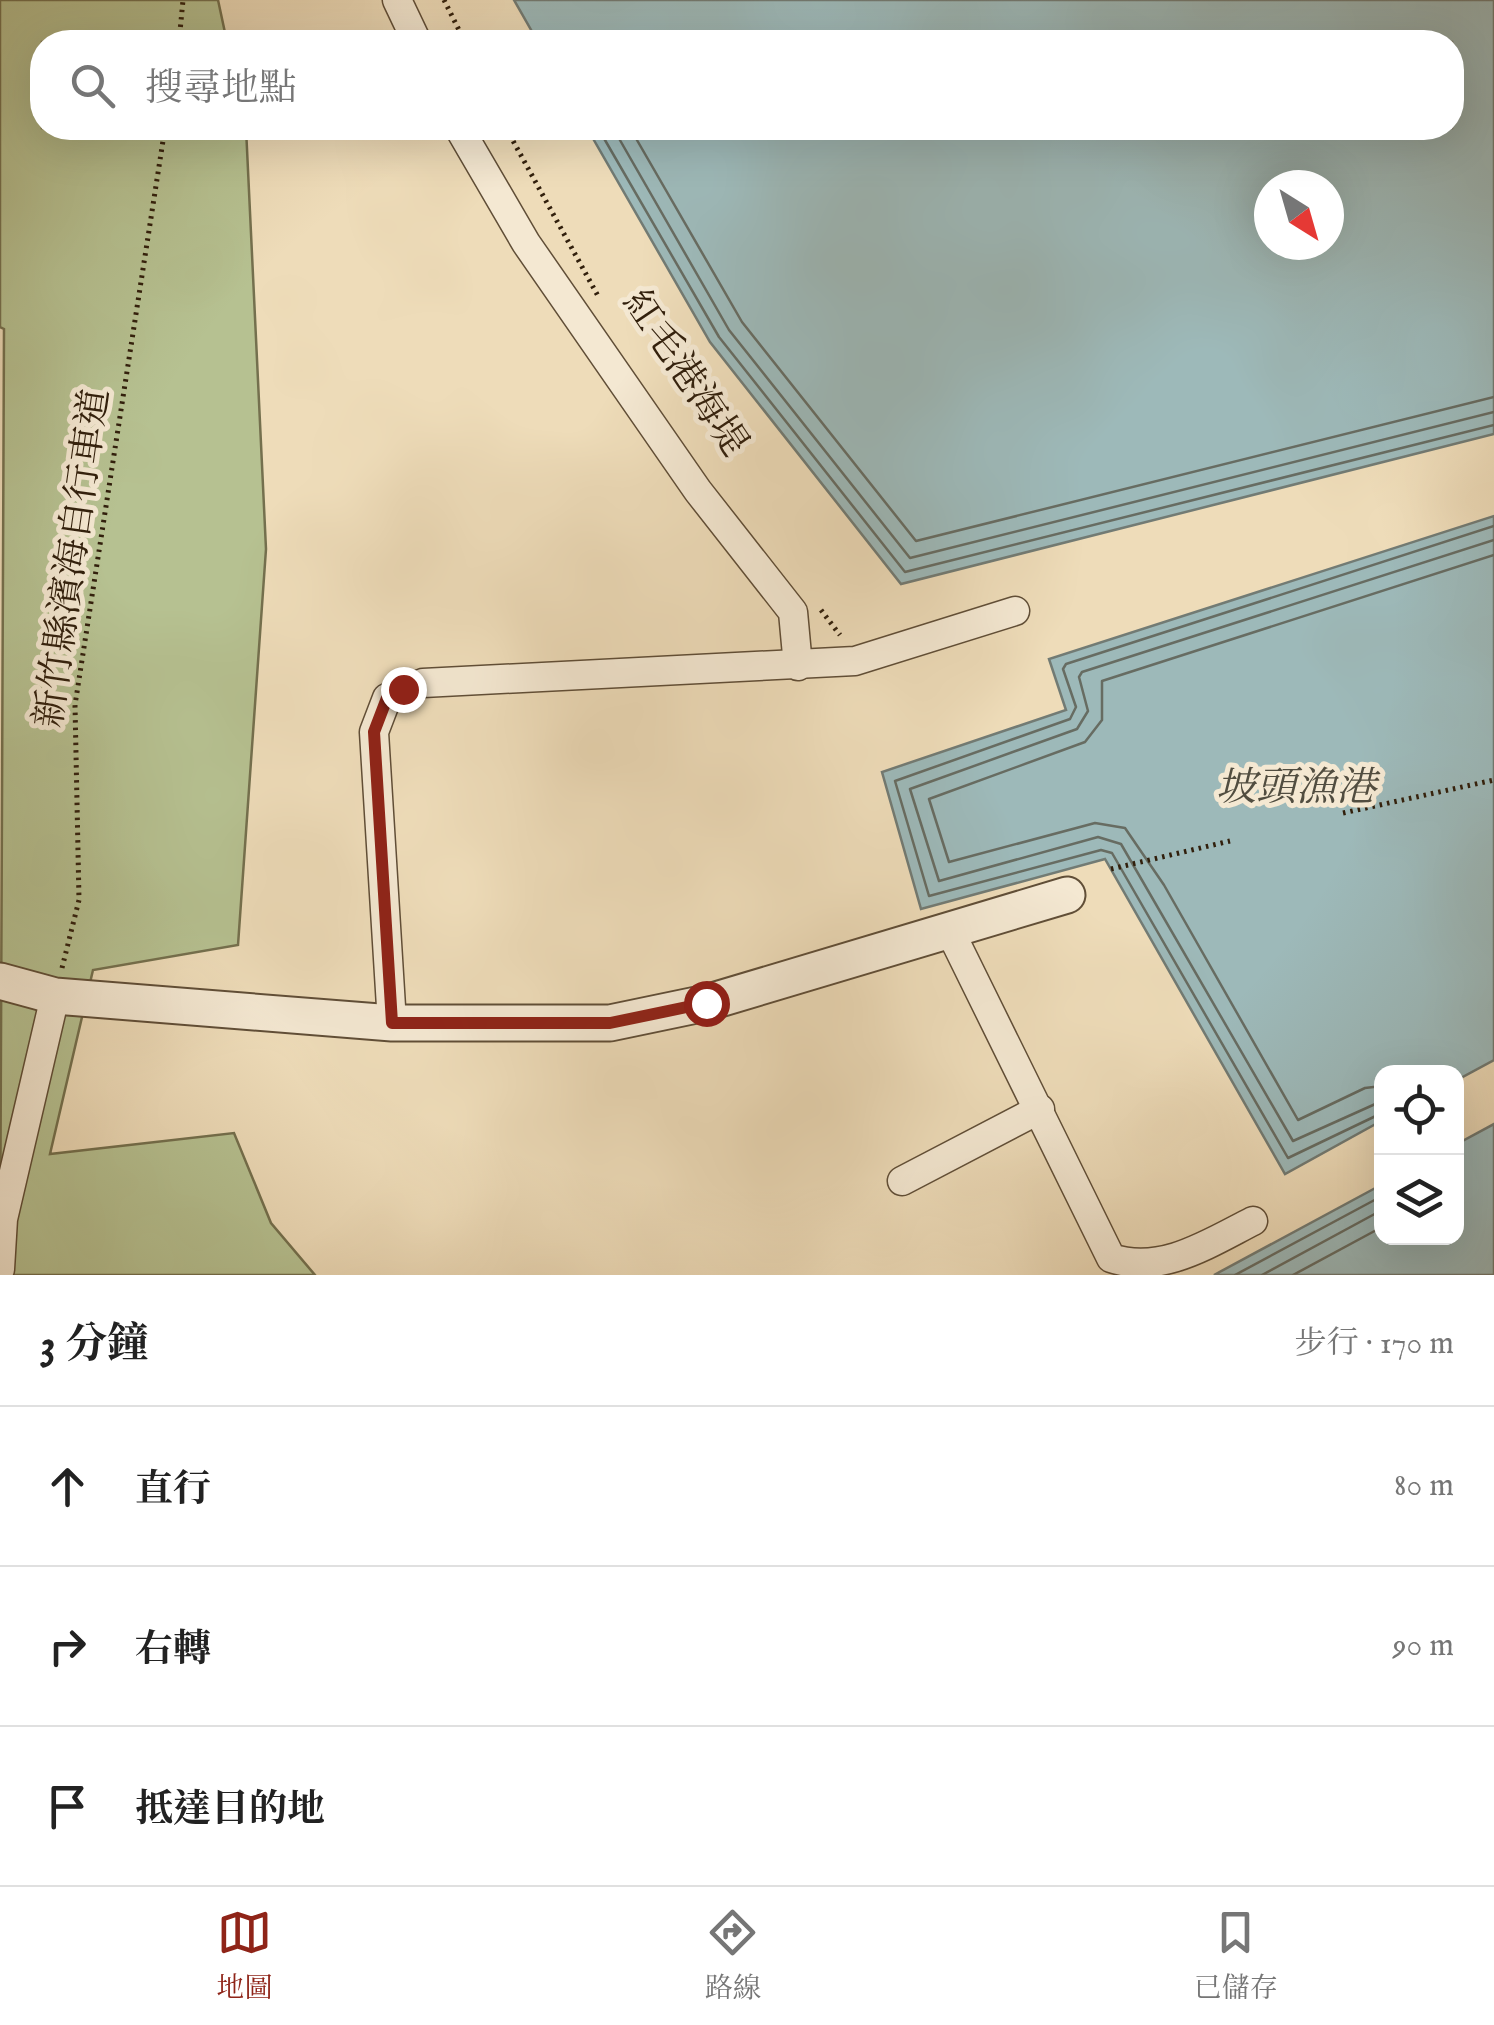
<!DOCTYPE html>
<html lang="zh-TW">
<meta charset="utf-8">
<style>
:root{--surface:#fff;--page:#f2f2f2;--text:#222;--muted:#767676;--line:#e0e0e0;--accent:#8f2418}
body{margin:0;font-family:"IM FELL English","Noto Serif TC",serif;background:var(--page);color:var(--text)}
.controls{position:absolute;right:30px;bottom:30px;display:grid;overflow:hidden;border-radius:20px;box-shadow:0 10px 40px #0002}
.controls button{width:90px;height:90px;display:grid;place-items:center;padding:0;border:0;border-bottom:2px solid var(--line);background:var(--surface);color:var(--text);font:50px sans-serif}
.compass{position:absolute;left:1254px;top:170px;width:90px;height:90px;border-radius:50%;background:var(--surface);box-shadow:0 10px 40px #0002;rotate:143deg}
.stop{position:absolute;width:30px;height:30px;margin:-22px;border:8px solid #8f2418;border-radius:50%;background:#fff}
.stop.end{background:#8f2418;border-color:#fff;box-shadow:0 2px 10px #0008}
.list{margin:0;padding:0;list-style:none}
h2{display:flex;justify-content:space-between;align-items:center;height:130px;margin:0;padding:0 40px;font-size:42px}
h2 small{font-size:32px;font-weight:400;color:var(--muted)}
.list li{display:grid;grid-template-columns:65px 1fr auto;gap:30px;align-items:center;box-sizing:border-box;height:160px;padding:0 40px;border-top:2px solid var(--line)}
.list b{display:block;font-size:38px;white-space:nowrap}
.list em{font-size:32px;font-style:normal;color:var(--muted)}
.icon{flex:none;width:55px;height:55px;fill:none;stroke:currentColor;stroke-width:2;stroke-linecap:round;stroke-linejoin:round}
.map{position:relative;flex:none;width:1494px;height:1275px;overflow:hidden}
.search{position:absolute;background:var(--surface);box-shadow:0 10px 40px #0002;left:30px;right:30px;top:30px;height:110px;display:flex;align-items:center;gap:25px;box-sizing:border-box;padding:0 35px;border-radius:40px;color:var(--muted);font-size:38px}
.sheet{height:610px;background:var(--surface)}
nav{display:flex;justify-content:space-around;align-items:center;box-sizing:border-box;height:140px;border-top:2px solid var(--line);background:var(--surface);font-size:28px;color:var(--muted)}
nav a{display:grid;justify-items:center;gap:5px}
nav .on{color:var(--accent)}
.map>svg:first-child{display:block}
</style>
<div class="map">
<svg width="1494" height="1275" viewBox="0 0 1494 1275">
<rect width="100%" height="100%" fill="#eedcb9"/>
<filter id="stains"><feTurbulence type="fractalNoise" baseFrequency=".002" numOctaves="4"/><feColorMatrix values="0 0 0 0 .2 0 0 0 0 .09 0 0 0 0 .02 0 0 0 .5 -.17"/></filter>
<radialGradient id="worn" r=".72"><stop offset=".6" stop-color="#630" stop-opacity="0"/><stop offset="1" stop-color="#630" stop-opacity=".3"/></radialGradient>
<!-- green -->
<path fill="#b6c191" stroke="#74704e" stroke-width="2.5" d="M0,0H218L227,42H42V128H246L266,549L238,945L93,970L50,1154L234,1133L271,1223L315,1275H0L4,329L0,327Z"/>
<!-- water -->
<g fill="#9db9b9" stroke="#727b74" stroke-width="2.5" fill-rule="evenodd">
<path d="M514,0H1494V434L901,584L710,342L587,128H1452V42H538ZM1269,185H1329V245H1269Z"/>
<path d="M1494,516V1060L1457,1080L1456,1072H1382L1381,1121L1285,1174L1105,859L921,909L882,772L1066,710L1049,659Z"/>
<path d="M1494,1124V1275H1214L1381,1185L1382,1238H1456L1457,1144Z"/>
</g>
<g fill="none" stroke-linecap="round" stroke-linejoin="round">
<!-- shore -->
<g stroke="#676c62" stroke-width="2.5">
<path d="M598,128L719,337L905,572L1494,425"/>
<path d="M613,128L729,330L910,558L1494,412"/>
<path d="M630,128L742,322L916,541L1494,397"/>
<path d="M1382,1086L1365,1088L1298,1120L1164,885L1125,828L1095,823L949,862L929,799L1085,742L1102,720V681L1494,555"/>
<path d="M1382,1101L1293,1141L1121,844L1098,837L939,881L910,789L1077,729L1088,711L1079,677L1082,672L1494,540"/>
<path d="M1382,1113L1288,1158L1112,853L1101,850L929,896L895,781L1070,719L1076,707L1063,669L1066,664L1494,526"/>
<path d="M1235,1275L1382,1196"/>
<path d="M1262,1275L1382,1210"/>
<path d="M1293,1275L1382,1227"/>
</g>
<!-- minor casing -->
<g stroke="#604e37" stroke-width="31">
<g id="minor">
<path d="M397,0L417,42"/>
<path d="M459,128L526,243L698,491L793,612L798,666"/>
<path d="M950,931L1111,1258C1161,1275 1208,1244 1253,1221"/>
<path d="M392,1023L374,732L387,698L423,683L855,661L1015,611"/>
<path d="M902,1181L1040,1109"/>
<path d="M0,1269L3,1219L55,996"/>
</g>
</g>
<!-- tertiary casing -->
<g stroke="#604e37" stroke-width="39">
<path id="tertiary" d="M0,981L55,996L392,1023H610L706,1003L1067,895"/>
</g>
<!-- path -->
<g stroke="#311f0c" stroke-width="5" stroke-dasharray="2.5 5" stroke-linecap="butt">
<path d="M444,0L465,42"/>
<path d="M179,42L183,0"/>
<path d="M506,128L598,296"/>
<path d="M821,610L840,635"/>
<path d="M1343,813L1494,780"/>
<path d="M1111,869L1230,841"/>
<path d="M62,968L79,900L75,705L165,128"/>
</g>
<!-- minor -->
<use href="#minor" stroke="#f4e8d2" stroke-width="28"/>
<!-- tertiary -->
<use href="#tertiary" stroke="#f4e8d2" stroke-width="35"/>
</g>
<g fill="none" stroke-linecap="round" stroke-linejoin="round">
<!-- route -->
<path stroke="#8f2418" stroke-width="12" d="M403,689L387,698L374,732L392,1023H610L706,1003"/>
</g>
<g text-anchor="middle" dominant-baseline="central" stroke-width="10" stroke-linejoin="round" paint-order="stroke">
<!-- street labels -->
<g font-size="38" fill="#311f0c" stroke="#f4e8d2">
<text transform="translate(684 374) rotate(56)">紅毛港海堤</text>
<text transform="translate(74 558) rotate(-82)">新竹縣濱海自行車道</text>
</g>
<!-- water labels -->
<g font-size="40" font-style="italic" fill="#514d40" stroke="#f4e8d2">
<text x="1296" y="789">坡頭漁港</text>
</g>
</g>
<rect width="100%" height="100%" filter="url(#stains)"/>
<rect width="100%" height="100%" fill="url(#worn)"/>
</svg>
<div class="controls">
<button><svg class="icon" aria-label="locate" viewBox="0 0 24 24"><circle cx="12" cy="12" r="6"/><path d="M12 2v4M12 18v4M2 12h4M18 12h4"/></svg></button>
<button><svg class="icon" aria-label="layers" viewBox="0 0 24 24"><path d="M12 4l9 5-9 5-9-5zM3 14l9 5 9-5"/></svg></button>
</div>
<svg class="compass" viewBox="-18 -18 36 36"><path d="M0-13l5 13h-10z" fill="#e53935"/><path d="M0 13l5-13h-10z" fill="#767676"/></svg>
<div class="stop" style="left:706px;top:1003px"></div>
<div class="stop end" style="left:403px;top:689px"></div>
<div class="search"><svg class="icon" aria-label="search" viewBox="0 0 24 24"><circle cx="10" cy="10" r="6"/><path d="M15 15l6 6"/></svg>搜尋地點</div>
</div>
<section class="sheet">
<h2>3 分鐘<small>步行 · 170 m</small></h2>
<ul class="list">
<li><svg class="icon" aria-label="ahead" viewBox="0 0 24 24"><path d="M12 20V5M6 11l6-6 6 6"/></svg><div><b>直行</b></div><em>80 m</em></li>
<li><svg class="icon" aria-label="right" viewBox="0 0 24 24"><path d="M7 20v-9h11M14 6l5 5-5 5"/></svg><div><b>右轉</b></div><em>90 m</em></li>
<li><svg class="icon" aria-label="arrive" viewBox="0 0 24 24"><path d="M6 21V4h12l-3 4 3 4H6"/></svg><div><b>抵達目的地</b></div></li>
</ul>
</section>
<nav>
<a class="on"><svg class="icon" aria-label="map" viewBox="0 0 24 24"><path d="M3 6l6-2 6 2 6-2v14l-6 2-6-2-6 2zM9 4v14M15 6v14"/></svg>地圖</a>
<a><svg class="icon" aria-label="directions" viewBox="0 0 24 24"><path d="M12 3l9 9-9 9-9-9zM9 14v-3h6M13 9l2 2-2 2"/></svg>路線</a>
<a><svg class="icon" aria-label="saved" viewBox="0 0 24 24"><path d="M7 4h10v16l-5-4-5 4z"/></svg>已儲存</a>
</nav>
